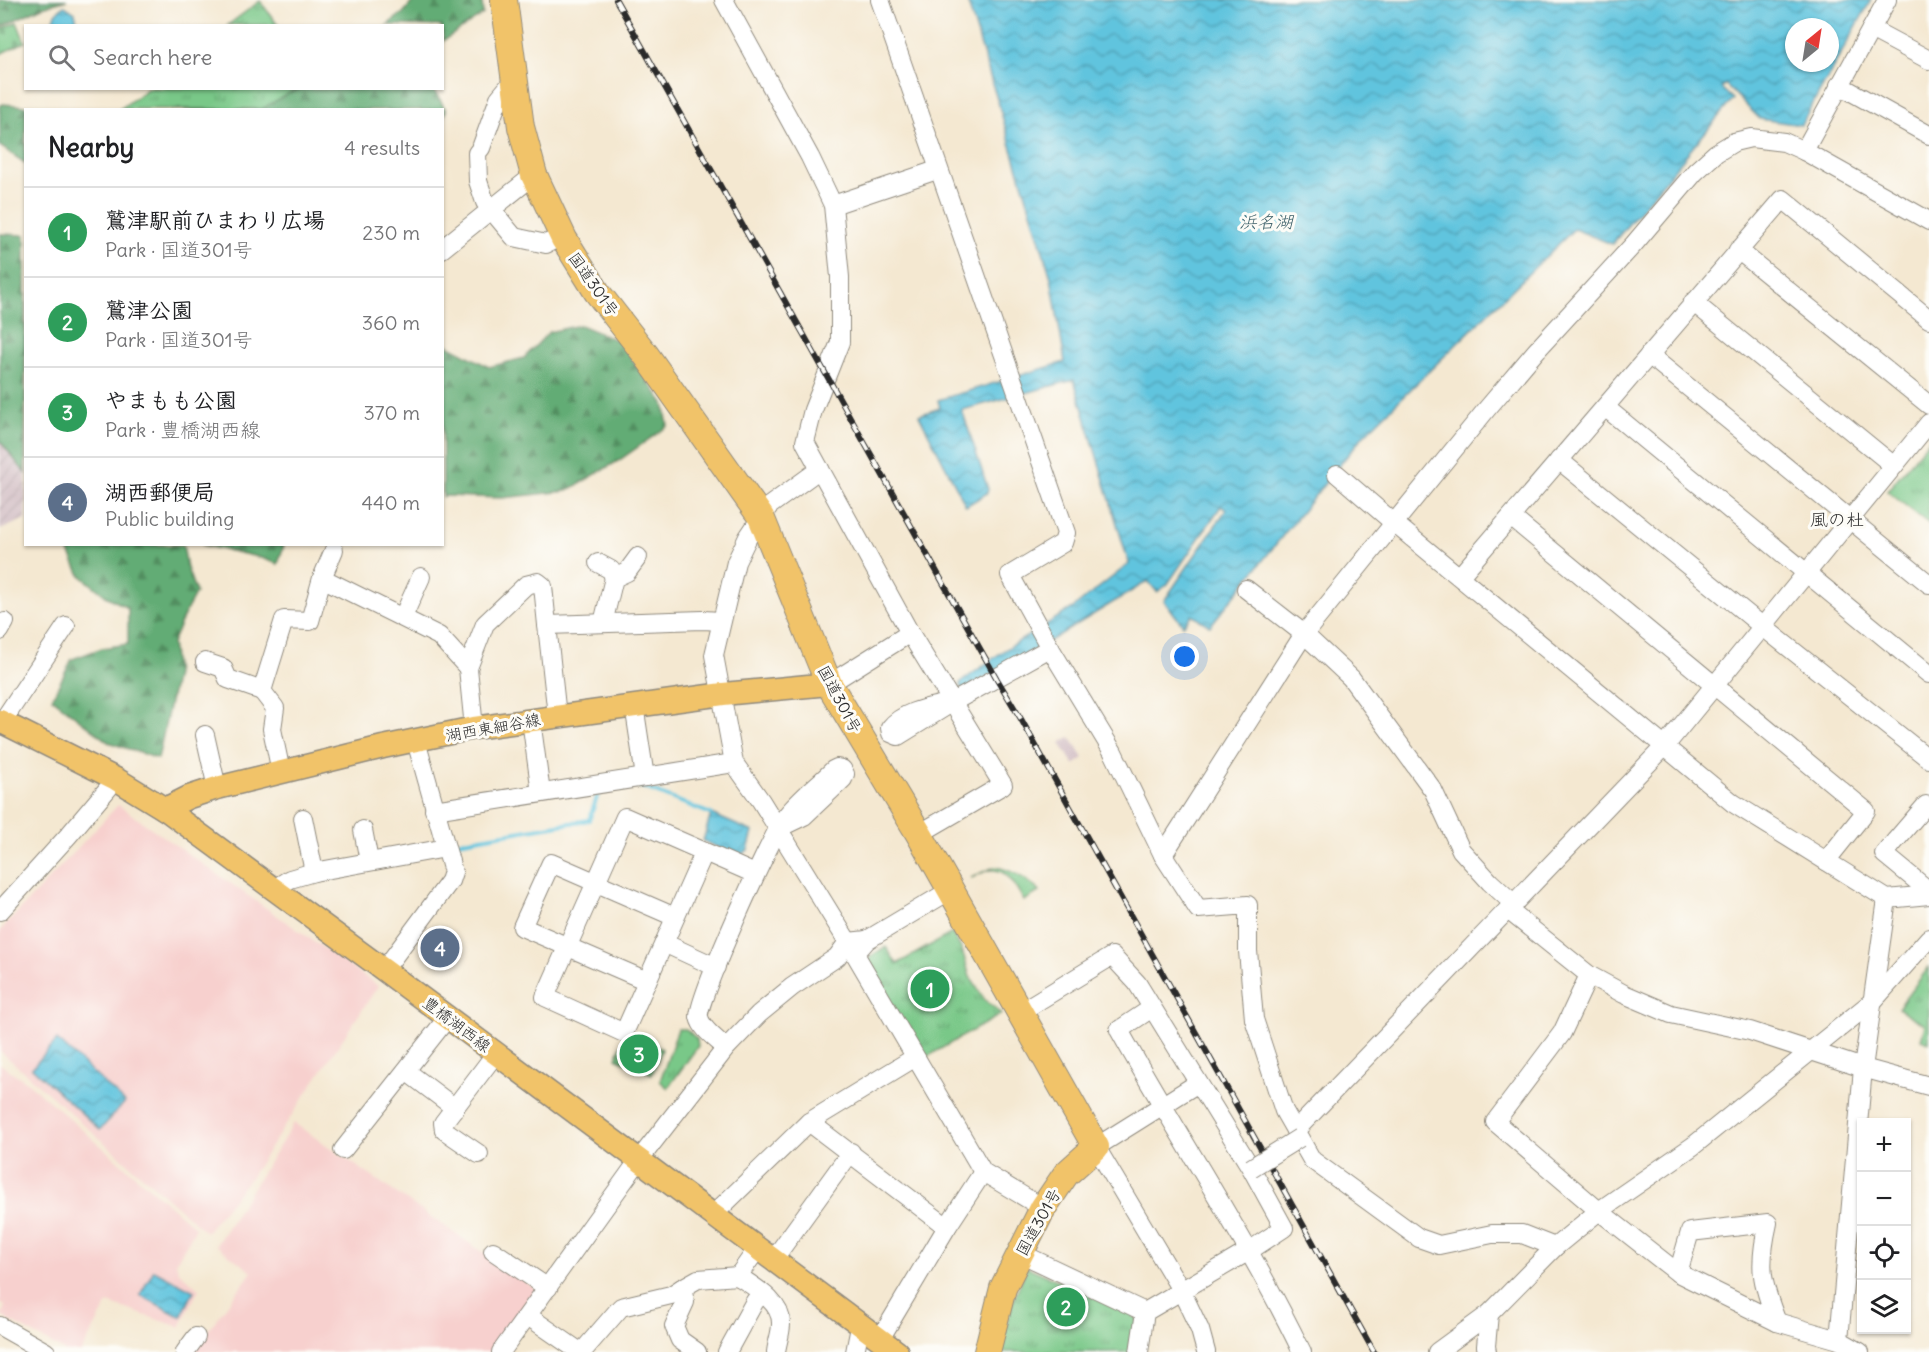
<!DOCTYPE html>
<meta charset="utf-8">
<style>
:root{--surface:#fff;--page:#f6f6f6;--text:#202124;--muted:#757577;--line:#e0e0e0;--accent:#db2777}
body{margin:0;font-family:Delius,"Klee One",sans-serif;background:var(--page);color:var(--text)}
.controls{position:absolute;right:18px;bottom:18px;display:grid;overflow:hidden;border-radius:0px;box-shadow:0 2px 4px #0004}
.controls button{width:54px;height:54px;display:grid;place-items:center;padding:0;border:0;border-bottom:2px solid var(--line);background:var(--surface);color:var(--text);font:30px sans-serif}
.compass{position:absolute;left:1785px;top:18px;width:54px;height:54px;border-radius:50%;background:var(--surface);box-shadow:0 2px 4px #0004;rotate:30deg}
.you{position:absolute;left:1185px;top:657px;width:21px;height:21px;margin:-15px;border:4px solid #fff;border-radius:50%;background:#1a73e8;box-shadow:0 0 0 9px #1a73e833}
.badge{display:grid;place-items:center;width:39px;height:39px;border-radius:50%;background:var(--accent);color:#fff;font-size:20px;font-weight:700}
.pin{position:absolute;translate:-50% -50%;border:3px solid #fff;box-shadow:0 2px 6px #0006}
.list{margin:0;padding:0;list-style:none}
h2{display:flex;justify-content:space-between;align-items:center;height:78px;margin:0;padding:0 24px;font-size:26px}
h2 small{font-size:20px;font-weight:400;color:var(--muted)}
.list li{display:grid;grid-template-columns:39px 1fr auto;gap:18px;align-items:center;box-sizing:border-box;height:90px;padding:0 24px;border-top:2px solid var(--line)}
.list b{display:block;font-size:22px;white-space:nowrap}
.list p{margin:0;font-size:20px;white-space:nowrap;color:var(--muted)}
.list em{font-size:20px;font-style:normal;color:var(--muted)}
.icon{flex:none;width:33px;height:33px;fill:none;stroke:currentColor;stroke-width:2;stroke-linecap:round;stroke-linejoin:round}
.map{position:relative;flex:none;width:1929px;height:1352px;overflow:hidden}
.search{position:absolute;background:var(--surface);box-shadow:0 2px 4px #0004;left:24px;top:24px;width:420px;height:66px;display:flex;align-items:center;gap:15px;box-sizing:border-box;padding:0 21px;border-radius:0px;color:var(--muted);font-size:22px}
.panel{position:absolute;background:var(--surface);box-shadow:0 2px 4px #0004;left:24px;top:108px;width:420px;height:438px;border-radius:0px}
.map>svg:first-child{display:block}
</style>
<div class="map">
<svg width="1929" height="1352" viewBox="0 0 1929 1352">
<defs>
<pattern id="industrial-furrows" width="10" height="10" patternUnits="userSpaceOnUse" patternTransform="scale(1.5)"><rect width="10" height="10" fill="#d2bec4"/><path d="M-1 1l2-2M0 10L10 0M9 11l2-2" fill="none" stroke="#b4a3a9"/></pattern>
<pattern id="forest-firs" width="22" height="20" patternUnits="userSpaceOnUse" patternTransform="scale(1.5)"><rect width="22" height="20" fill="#62ac74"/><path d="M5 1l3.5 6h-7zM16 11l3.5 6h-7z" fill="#518c5f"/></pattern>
<pattern id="cemetery-stones" width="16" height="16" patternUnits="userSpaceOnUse" patternTransform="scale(1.5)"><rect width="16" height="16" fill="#79c888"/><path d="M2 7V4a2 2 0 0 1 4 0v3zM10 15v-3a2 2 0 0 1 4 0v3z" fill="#63a36f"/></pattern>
<pattern id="park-tufts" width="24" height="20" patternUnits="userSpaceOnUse" patternTransform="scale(1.5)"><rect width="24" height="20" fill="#79c888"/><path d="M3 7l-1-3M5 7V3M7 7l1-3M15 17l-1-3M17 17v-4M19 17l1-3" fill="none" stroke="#63a36f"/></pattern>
<pattern id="water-waves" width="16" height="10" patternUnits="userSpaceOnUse" patternTransform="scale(1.5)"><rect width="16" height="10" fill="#60c4de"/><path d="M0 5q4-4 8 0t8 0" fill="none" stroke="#4f9fb4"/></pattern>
</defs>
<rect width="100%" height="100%" fill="#fdfcf7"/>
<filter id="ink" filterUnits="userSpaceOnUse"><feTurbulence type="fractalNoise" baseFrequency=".0167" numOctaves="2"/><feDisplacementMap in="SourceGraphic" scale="12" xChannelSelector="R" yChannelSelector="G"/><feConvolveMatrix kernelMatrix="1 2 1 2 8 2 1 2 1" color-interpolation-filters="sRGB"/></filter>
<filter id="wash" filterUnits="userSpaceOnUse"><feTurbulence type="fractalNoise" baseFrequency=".008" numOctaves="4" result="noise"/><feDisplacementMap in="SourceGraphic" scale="24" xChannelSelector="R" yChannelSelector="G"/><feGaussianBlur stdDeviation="1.35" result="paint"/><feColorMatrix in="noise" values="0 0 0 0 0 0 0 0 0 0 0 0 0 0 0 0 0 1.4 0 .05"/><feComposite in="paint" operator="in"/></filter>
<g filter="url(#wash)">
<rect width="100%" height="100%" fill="#f4e8d1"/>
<!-- built -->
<g fill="#f7d0ce">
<path d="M118,805L378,986L250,1178L206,1232L0,1051V931Z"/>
<path d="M0,1064L27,1082L196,1228L176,1262L178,1271L199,1289L180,1327L108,1303L81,1352H66L1,1316L5,1306L0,1303Z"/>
<path d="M294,1123L539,1291L492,1352H192L252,1272L216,1245Z"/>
</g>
<!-- industrial -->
<path fill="url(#industrial-furrows)" d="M0,441L26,473L25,519L0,530Z"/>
<!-- railway -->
<path fill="#d2bec4" d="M1070,737L1084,758L1074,765L1060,743Z"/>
<!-- grass -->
<path fill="#79c888" stroke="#527a5a" stroke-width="1.5" d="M994,867C1008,868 1031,880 1039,892L1024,901C1016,888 1008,867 989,870C983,871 976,876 971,878Z"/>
<!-- forest -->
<g fill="url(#forest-firs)" stroke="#466c50" stroke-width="1.5">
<path d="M0,0H67L42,7L0,27Z"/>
<path d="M414,0H482L483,14L443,41L442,26L387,25L403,13Z"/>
<path d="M433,88L446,110L443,118L442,110H170L263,103L301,89Z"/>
<path d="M3,104L25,106L30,109L26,110L25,163L0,146V106Z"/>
<path d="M0,234L25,235V473L0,441Z"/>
<path d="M580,325L619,341L664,403L668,426L618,461L567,491L502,498L446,496L443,497L442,342L489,367L524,358L549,332Z"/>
<path d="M66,545H183L187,568L196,593L185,613L172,643L176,674L158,759L108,742L52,698L72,659L102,648L128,644V608L106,596L80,575Z"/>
<path d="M202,545H284L278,564L258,557Z"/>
</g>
<!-- cemetery -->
<path fill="url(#cemetery-stones)" stroke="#527a5a" stroke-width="1.5" d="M17,22L25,42L0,54V29Z"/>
<!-- park -->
<g fill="url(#park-tufts)" stroke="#527a5a" stroke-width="1.5">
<path d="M260,1L278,25H228Z"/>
<path d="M147,89V88L296,89L262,109H120Z"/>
<path d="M1929,440V524L1887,491Z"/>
<path d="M952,933L962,950L970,977L985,1000L1002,1014L923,1059L867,962L872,955L886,947L897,964Z"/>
<path d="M1929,967V1042L1921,1039L1925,1025L1898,1008Z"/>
<path d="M678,1029H686L697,1039L698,1046L668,1088L660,1081Z"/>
<path d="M628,1031L662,1049L652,1074L616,1058Z"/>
<path d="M1027,1267L1133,1313L1138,1320L1132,1352H999L1013,1301Z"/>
</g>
<!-- water -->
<g fill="url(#water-waves)" stroke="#467884" stroke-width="1.5" fill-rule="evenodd">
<path d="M967,0H1871L1801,125L1760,119L1725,84L1721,88L1733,99L1612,244L1574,229L1363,436L1210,626L1192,615L1183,625L1164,601L1226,510L1221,506L1167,585L1157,592L1148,581L1053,639L962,691L960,683L1003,651L1073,608L1129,564L1074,380L962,410L988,489L987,493L966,506L919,415L940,408L938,400L1065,362L1051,278ZM1794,27H1830V63H1794Z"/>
<path d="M65,6L75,13L78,25H52C52,19 58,8 65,6Z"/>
<path d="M711,814L753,832L748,850L739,856L703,841Z"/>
<path d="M57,1040L125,1102L100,1130L32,1068Z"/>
<path d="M154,1270L194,1291L181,1317L140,1295Z"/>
</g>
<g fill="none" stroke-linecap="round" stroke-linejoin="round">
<!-- stream -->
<g stroke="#60c4de" stroke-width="4">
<path d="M637,785L711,814"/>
<path d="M456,854L457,842L589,820L600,789"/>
</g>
</g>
</g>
<g filter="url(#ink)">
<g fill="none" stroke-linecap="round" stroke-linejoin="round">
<!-- minor casing -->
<g stroke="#908a7e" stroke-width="20">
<g id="minor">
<path d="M724,0L810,157L833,205L840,277V342L813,410L805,442L910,633L1003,785L919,834"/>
<path d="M880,0L1066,533L1063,543L1010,575L1050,648L1113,752L1163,855L1198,909L1248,905V951L1254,1019L1284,1111L1312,1160L1419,1238L1439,1245L1492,1234H1522L1555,1247"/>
<path d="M1871,29L1929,60"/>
<path d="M513,81L499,98L481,148L477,153L478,181L485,202L514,237L546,244L562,236"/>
<path d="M1839,85L1929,135"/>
<path d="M1804,151L1887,0"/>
<path d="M833,205L937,170"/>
<path d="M442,249L534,175"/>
<path d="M1738,250L1929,405"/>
<path d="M1693,302L1894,466"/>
<path d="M1649,355L1929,584"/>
<path d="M1605,407L1929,674"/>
<path d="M1559,460L1762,626L1929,759"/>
<path d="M820,469L769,506L748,537L736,562L714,655L734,763L761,801L848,942"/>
<path d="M1337,474L1394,523L1733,803L1887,899L1929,895"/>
<path d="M1511,517L1866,811L1826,861"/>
<path d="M598,563L611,570L614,578"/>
<path d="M1460,576L1783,199L1929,319"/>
<path d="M322,578L334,550"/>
<path d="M1246,589L1304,634L1351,678L1433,790L1461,850L1490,882L1514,904"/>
<path d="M403,617L421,577"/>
<path d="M603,623L614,578L627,572L638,557"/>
<path d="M0,631L5,622"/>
<path d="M205,662L223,668L228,679L262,691"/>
<path d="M829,684L910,633"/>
<path d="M953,702C933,707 904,710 890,728L891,733L898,736L953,702L1050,648"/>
<path d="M634,705L645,777"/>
<path d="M557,716L547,625L703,620L721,621"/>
<path d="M531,720L541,793"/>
<path d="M2,722L66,626"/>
<path d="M474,728L468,668L485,624L526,585L538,582L543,586L547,625"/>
<path d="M205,735L217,788"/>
<path d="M281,772L272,729L275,708L262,691L284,620L310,621L322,578L439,636L468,668"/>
<path d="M1929,808L1926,805L1884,854L1929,891"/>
<path d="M434,810L734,763"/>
<path d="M303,818L314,872"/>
<path d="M363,830L369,861"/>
<path d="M704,853L624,1033L545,997L625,817L755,874"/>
<path d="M1163,855L1304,634L1486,410L1536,351L1634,244L1695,172L1716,153L1734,142L1751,138L1784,142L1804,151L1929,221"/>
<path d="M277,891L282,884L290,879L314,872L446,848"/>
<path d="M1508,910L1589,975L1624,994L1671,1014L1750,1031L1863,1068L1929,1086"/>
<path d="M0,911L68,836L116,779"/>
<path d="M664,943L716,967"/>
<path d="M860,948L867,940L949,891"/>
<path d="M855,954L983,1172L1043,1208"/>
<path d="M384,970L450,881L453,872L416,741"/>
<path d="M1589,975L1562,1033L1495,1122L1599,1211L1678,1273L1777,1322L1839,1340L1860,1352"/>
<path d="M647,981L522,927L551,863L675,917"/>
<path d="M1152,1008L1119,1030C1179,1138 1248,1240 1302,1352"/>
<path d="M1020,1012L1112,956L1137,983L1251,1168L1284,1228L1249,1251L1145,1312L1139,1352"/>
<path d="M726,1048C717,1039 702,1030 699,1017C696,1002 771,837 784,819C797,801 817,786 833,770L837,768L842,769L845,774L843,779L804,816L777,829"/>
<path d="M406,1071L455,1108"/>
<path d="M1198,1083L1096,1147L1181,1290L1200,1330L1206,1352"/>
<path d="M809,1122L947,1227"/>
<path d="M1295,1131L1665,746L1929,423"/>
<path d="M343,1150L448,1017"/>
<path d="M479,1154L444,1130L443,1123L496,1053"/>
<path d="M713,1215L809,1122L914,1058"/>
<path d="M758,1248L738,1276C754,1287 782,1302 781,1324C781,1333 777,1343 776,1352"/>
<path d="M493,1251L548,1288"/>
<path d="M1020,1253L1145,1312"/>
<path d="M773,1260L851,1152"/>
<path d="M1678,1273L1690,1232L1768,1223C1758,1267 1761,1281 1777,1322"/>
<path d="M528,1316L580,1352"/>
<path d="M0,1326L46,1352"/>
<path d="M880,1339L947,1227L983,1172"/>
<path d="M1839,1340L1863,1068L1887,899"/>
<path d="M185,1352L196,1337"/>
<path d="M501,1352L639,1160L726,1048L759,1014L792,987L837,957L848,942L867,940"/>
<path d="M582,1352L621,1307L671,1295L682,1288"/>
<path d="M697,1352L680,1340L674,1326L685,1302L682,1288L698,1279L738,1276"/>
<path d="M727,1352L755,1301L763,1294"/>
<path d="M855,1352L859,1332L863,1326"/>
<path d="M1437,1352L1489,1314L1555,1247L1599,1211L1693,1146L1874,1000L1929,938"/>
<path d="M1487,1352L1486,1346L1489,1314"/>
</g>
</g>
<!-- major casing -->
<g stroke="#908a7e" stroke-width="25">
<g id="major">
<path d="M0,721L116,779L165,809L384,970L897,1352"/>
<path d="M165,809L189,797L217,788L383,747L474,728L723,694L829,684"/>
</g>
</g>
<!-- highway casing -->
<g stroke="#908a7e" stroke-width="28">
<path id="highway" d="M504,0L521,127L534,175L564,239L597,292L646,355L761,517L829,684L919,834L1096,1147L1066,1174L1043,1208L1003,1288L987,1352"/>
</g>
<!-- minor -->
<use href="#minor" stroke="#fff" stroke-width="18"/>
<!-- major -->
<use href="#major" stroke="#f1c369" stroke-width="22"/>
<!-- highway -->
<use href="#highway" stroke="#f1c369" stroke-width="26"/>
<!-- rail casing -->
<g stroke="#2b2b2b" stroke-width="6">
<path id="rail" d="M616,0L997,679L1021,719L1374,1352"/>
</g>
<!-- rail -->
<use href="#rail" stroke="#fdfcf7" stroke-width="4" stroke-dasharray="11" stroke-linecap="butt"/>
<!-- minor-bridge casing -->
<g stroke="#908a7e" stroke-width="20" stroke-linecap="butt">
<path id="minor-bridge" d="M1251,1168L1299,1138"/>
</g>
<!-- minor-bridge -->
<use href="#minor-bridge" stroke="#fff" stroke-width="18"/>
</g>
</g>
<g text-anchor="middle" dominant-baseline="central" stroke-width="6" stroke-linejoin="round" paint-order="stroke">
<!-- street labels -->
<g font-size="16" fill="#2b2b2b" stroke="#fdfcf7">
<text transform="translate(594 284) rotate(55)">国道301号</text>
<text transform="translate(840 699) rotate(62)">国道301号</text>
<text transform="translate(493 727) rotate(-10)">湖西東細谷線</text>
<text transform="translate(457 1024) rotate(37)">豊橋湖西線</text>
<text transform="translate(1038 1222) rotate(-61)">国道301号</text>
</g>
<!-- water labels -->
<g font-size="18" font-style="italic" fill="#3e616a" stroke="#fdfcf7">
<text x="1266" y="221">浜名湖</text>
</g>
<!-- neighbourhood labels -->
<g font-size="18" fill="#2b2b2b" stroke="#fdfcf7">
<text x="1837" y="519">風の杜</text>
</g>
</g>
</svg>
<div class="controls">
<button>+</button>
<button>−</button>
<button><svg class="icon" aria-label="locate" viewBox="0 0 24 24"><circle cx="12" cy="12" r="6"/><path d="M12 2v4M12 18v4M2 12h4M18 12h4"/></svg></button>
<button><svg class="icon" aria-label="layers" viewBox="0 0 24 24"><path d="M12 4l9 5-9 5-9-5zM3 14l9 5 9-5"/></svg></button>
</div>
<svg class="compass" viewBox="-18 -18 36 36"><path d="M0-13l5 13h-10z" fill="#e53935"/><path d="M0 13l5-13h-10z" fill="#757577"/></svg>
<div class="you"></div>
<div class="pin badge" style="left:930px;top:989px;background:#2e9e5b">1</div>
<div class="pin badge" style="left:1066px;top:1307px;background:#2e9e5b">2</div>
<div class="pin badge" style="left:639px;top:1054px;background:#2e9e5b">3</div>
<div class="pin badge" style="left:440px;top:948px;background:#5c6f8a">4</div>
<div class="search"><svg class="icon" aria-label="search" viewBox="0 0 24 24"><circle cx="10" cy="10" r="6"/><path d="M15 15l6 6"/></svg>Search here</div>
<section class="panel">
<h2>Nearby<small>4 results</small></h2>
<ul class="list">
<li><span class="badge" style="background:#2e9e5b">1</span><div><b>鷲津駅前ひまわり広場</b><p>Park · 国道301号</p></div><em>230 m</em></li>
<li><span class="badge" style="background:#2e9e5b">2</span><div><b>鷲津公園</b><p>Park · 国道301号</p></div><em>360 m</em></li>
<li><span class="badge" style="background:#2e9e5b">3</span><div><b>やまもも公園</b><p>Park · 豊橋湖西線</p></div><em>370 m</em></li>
<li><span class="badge" style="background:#5c6f8a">4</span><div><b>湖西郵便局</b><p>Public building</p></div><em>440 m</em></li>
</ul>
</section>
</div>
